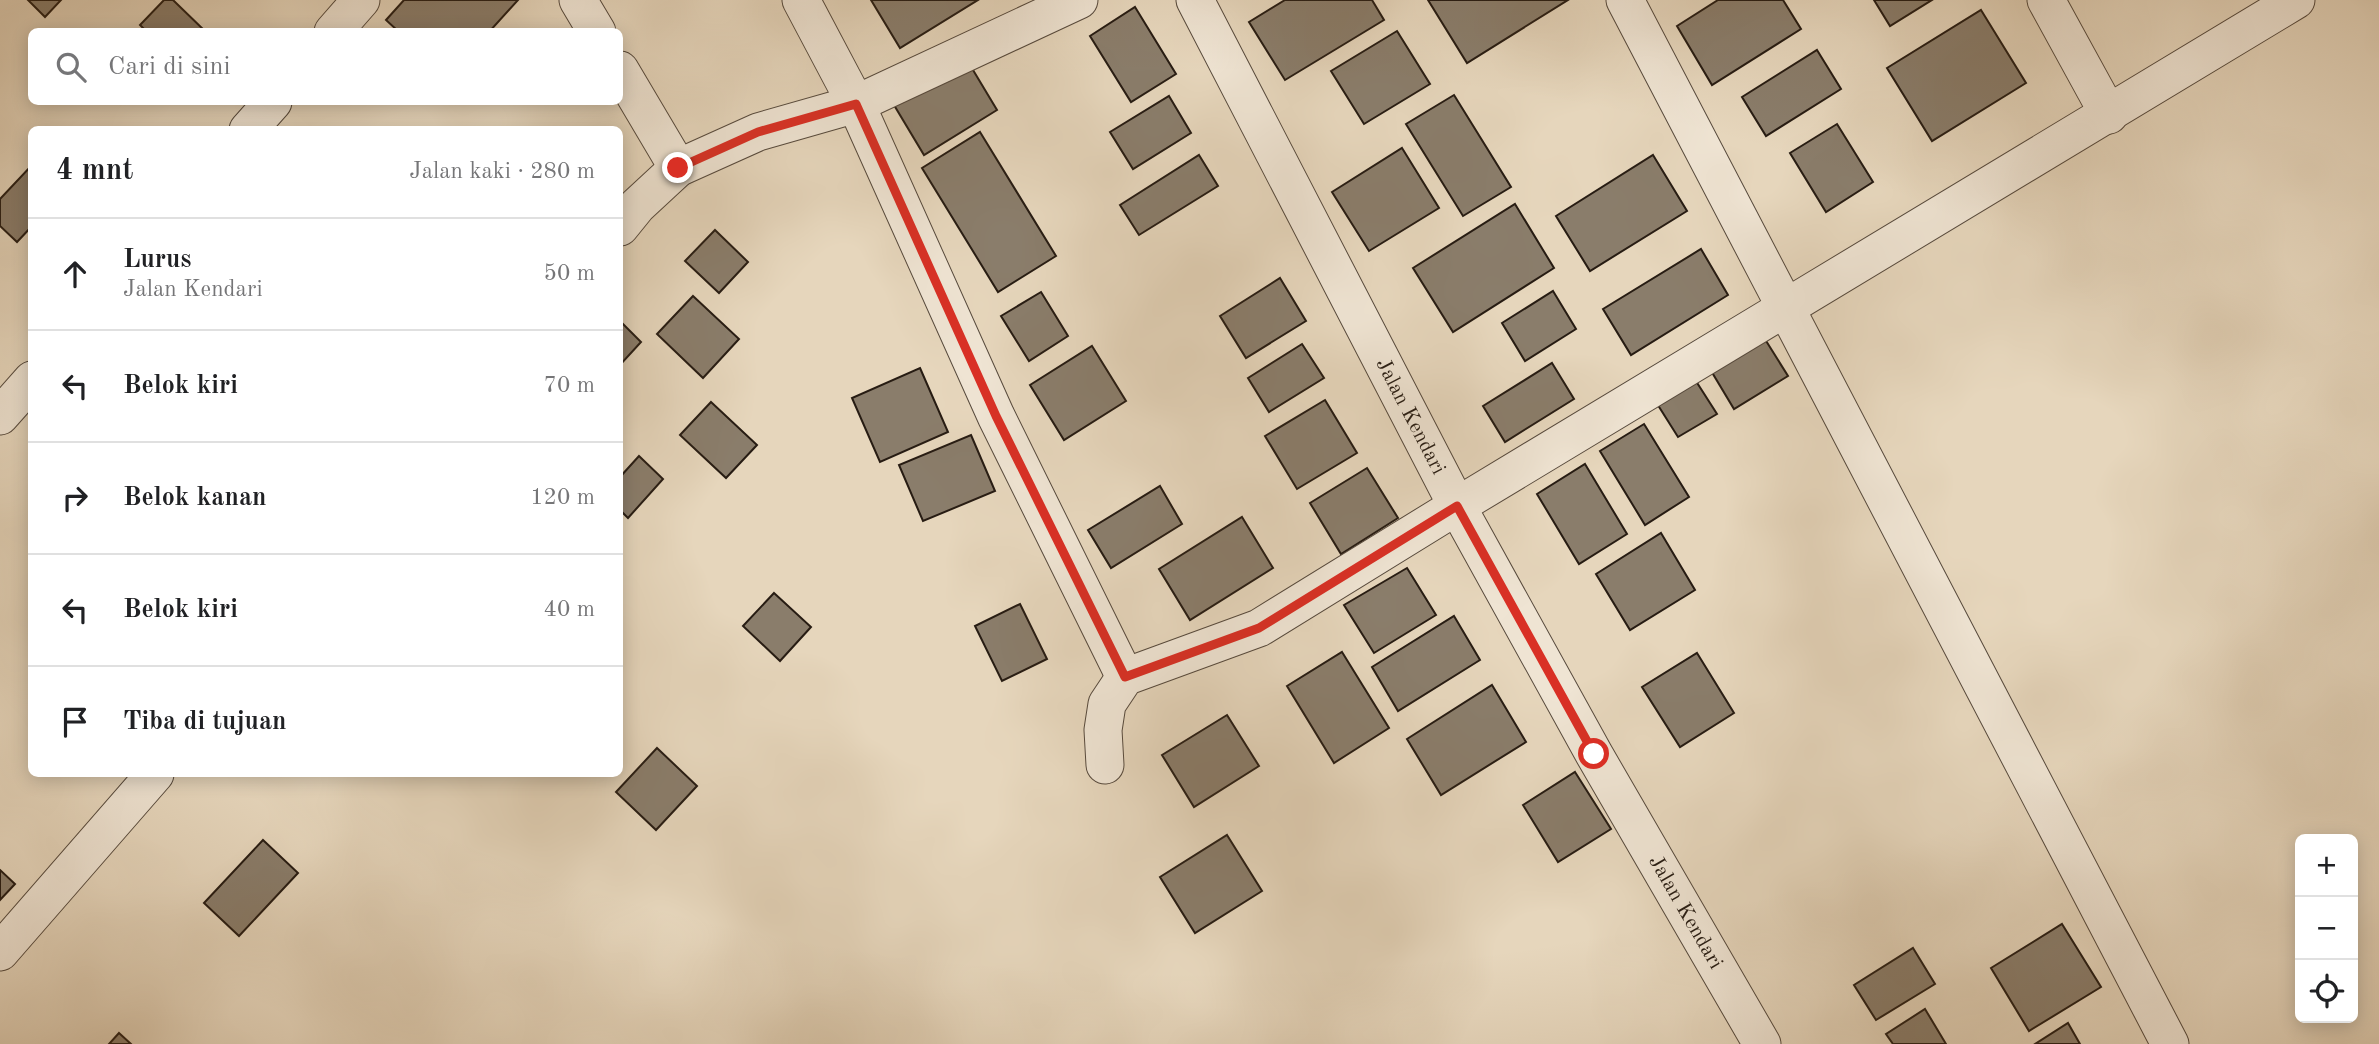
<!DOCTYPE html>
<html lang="id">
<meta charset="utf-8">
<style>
:root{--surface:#fff;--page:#f6f6f6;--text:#202124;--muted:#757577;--line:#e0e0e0}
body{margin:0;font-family:"Old Standard TT",serif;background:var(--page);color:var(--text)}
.controls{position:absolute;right:21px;bottom:21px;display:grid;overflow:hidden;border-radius:10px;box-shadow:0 4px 18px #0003}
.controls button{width:63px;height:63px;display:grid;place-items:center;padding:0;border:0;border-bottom:2px solid var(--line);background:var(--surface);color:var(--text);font:35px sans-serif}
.stop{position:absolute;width:21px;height:21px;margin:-16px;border:5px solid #d93025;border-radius:50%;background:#fff}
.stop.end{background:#d93025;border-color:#fff;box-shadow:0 2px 7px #0008}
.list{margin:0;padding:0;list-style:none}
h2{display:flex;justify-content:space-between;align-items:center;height:91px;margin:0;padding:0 28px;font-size:30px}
h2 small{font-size:23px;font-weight:400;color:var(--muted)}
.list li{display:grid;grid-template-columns:46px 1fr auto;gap:21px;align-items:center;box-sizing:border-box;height:112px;padding:0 28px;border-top:2px solid var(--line)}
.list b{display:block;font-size:26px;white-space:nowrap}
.list p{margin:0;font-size:23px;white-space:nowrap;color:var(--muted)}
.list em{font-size:23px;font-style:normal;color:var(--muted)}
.icon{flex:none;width:38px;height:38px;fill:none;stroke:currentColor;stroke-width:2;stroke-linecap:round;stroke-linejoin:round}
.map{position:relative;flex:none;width:2379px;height:1044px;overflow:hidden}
.search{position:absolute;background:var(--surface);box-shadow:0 4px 18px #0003;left:28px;top:28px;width:595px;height:77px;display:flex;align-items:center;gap:18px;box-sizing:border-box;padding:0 24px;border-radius:10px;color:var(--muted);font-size:26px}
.panel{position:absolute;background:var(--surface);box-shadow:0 4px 18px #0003;left:28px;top:126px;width:595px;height:651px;border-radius:10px}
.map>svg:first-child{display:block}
</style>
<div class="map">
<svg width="2379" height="1044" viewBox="0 0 2379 1044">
<rect width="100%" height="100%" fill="#e6d6bc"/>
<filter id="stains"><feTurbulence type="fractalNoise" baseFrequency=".00286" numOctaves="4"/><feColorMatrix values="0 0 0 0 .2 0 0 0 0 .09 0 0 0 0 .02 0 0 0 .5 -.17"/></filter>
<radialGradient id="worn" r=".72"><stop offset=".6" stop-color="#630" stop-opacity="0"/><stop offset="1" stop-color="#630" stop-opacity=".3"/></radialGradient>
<!-- building -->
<g fill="#8a7d6b" stroke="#271c13" stroke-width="2">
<path d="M28,0H61L45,17Z"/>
<path d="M164,0H173L206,32H147L140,25Z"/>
<path d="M404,0H518L489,32H399L386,20Z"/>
<path d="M871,0H978L900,48Z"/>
<path d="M1285,0H1372L1384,20L1285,80L1249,22Z"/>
<path d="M1428,0H1568L1467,63Z"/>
<path d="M1718,0H1783L1801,29L1712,85L1677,26Z"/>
<path d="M1874,0H1932L1890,26Z"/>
<path d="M1135,7L1176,74L1131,102L1090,36Z"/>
<path d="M1981,10L2026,83L1932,141L1887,68Z"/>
<path d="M1397,31L1430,84L1364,124L1331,71Z"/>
<path d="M1817,50L1841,89L1766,136L1742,97Z"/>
<path d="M964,55L997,110L924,155L891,100Z"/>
<path d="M1454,95L1511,187L1463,216L1406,124Z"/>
<path d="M1169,96L1191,133L1133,169L1110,132Z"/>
<path d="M1837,124L1873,182L1826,212L1790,153Z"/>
<path d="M980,132L1056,256L998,292L922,168Z"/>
<path d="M1402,148L1439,208L1369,251L1332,192Z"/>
<path d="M1199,155L1218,186L1139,235L1120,205Z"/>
<path d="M1653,155L1687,211L1590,271L1556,216Z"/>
<path d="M32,165V226L17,242L0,226V199Z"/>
<path d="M1515,204L1554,268L1453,332L1413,268Z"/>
<path d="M715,230L748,262L719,293L685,261Z"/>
<path d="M1701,249L1728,295L1631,355L1603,309Z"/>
<path d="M1280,278L1306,321L1246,358L1220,316Z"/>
<path d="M1553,291L1576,329L1525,361L1502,323Z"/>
<path d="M1041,292L1068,336L1029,361L1001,316Z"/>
<path d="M693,296L739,339L703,378L657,334Z"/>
<path d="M620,321L641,342L620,365Z"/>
<path d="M1763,336L1788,376L1734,409L1710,369Z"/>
<path d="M1302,344L1324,378L1269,412L1248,378Z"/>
<path d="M1092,346L1126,401L1064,440L1030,385Z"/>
<path d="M1552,363L1574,399L1505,442L1483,406Z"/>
<path d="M920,368L948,432L880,462L852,398Z"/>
<path d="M1694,378L1717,414L1678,437L1656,402Z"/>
<path d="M1325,400L1357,453L1297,489L1265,436Z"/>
<path d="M711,402L757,445L726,478L680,435Z"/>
<path d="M1644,424L1689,497L1645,525L1600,451Z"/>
<path d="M971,435L995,491L923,521L899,465Z"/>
<path d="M639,456L663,479L628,518L620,510V477Z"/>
<path d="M1585,464L1627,534L1579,564L1537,494Z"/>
<path d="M1367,468L1398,518L1341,554L1310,503Z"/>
<path d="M1160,486L1182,524L1111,568L1088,530Z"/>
<path d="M1242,517L1273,568L1190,620L1159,569Z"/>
<path d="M1661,533L1695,590L1630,630L1596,574Z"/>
<path d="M1407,568L1436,615L1374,653L1344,605Z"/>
<path d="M774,593L811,627L780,661L743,626Z"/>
<path d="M1020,604L1047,659L1002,681L975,626Z"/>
<path d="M1454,616L1480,660L1398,711L1372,667Z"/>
<path d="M1342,652L1389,728L1334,763L1287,686Z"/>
<path d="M1697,653L1734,713L1680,747L1642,687Z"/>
<path d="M1492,685L1526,742L1441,795L1407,739Z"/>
<path d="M1227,715L1259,766L1194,807L1162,755Z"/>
<path d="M657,748L697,786L656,830L616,792Z"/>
<path d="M1575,772L1611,829L1558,862L1523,805Z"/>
<path d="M1227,835L1262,891L1195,933L1160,877Z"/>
<path d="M263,840L298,873L239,936L204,903Z"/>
<path d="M0,870L15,884L0,900Z"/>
<path d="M2062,924L2101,987L2029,1031L1991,968Z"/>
<path d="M1913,948L1935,984L1876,1020L1854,985Z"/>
<path d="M1925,1009L1946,1044H1893L1886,1034Z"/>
<path d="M2068,1023L2080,1044H2035Z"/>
<path d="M119,1033L131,1044H109Z"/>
</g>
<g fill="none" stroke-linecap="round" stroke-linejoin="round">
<!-- minor casing -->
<g stroke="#574a3d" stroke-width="39">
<g id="minor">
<path d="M578,0L597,32"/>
<path d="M801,0L856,104L996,416L1125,677"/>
<path id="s1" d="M1195,0L1457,506L1594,754L1762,1044"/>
<path d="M1625,0L2170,1044"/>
<path d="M2046,0L2109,115"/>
<path d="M333,32L361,0"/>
<path d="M620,70L678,168"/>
<path d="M248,130L273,102"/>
<path d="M620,227L637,206L678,168L758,132L856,104L1079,0"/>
<path d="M0,416L32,380"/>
<path d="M1105,765L1103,730L1107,704L1125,677L1259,628L1457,506L2296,0"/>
<path d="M0,952L155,774"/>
</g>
</g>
<!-- minor -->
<use href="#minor" stroke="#efe4d3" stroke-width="37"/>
</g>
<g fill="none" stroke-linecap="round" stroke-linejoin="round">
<!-- route -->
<path stroke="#d93025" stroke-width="9" d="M678,168L758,132L856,104L996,416L1125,677L1259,628L1457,506L1594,754"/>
</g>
<g text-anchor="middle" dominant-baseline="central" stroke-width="6" stroke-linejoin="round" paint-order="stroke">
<!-- street labels -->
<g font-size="21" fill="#271c13" stroke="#efe4d3">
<text stroke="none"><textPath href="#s1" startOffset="469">Jalan Kendari</textPath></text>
<text stroke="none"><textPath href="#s1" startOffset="1036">Jalan Kendari</textPath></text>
</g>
</g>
<rect width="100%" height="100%" filter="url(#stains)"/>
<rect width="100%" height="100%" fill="url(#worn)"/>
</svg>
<div class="controls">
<button>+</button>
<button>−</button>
<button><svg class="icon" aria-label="locate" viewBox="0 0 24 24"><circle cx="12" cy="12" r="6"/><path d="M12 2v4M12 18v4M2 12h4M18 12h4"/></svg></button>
</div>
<div class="stop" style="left:1594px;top:754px"></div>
<div class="stop end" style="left:678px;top:168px"></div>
<div class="search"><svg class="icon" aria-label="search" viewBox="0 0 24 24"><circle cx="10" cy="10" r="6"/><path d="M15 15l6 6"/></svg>Cari di sini</div>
<section class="panel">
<h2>4 mnt<small>Jalan kaki · 280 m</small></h2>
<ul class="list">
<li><svg class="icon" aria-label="ahead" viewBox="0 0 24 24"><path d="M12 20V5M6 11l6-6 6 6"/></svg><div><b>Lurus</b><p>Jalan Kendari</p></div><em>50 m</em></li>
<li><svg class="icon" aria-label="left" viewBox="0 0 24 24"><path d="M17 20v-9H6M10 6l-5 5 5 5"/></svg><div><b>Belok kiri</b></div><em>70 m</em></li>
<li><svg class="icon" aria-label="right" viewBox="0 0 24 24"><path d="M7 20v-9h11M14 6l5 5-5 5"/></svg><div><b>Belok kanan</b></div><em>120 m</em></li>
<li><svg class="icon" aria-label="left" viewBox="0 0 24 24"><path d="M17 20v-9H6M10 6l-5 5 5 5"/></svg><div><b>Belok kiri</b></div><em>40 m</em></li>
<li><svg class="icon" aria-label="arrive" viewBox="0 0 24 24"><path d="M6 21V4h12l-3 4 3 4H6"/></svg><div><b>Tiba di tujuan</b></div></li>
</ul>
</section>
</div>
